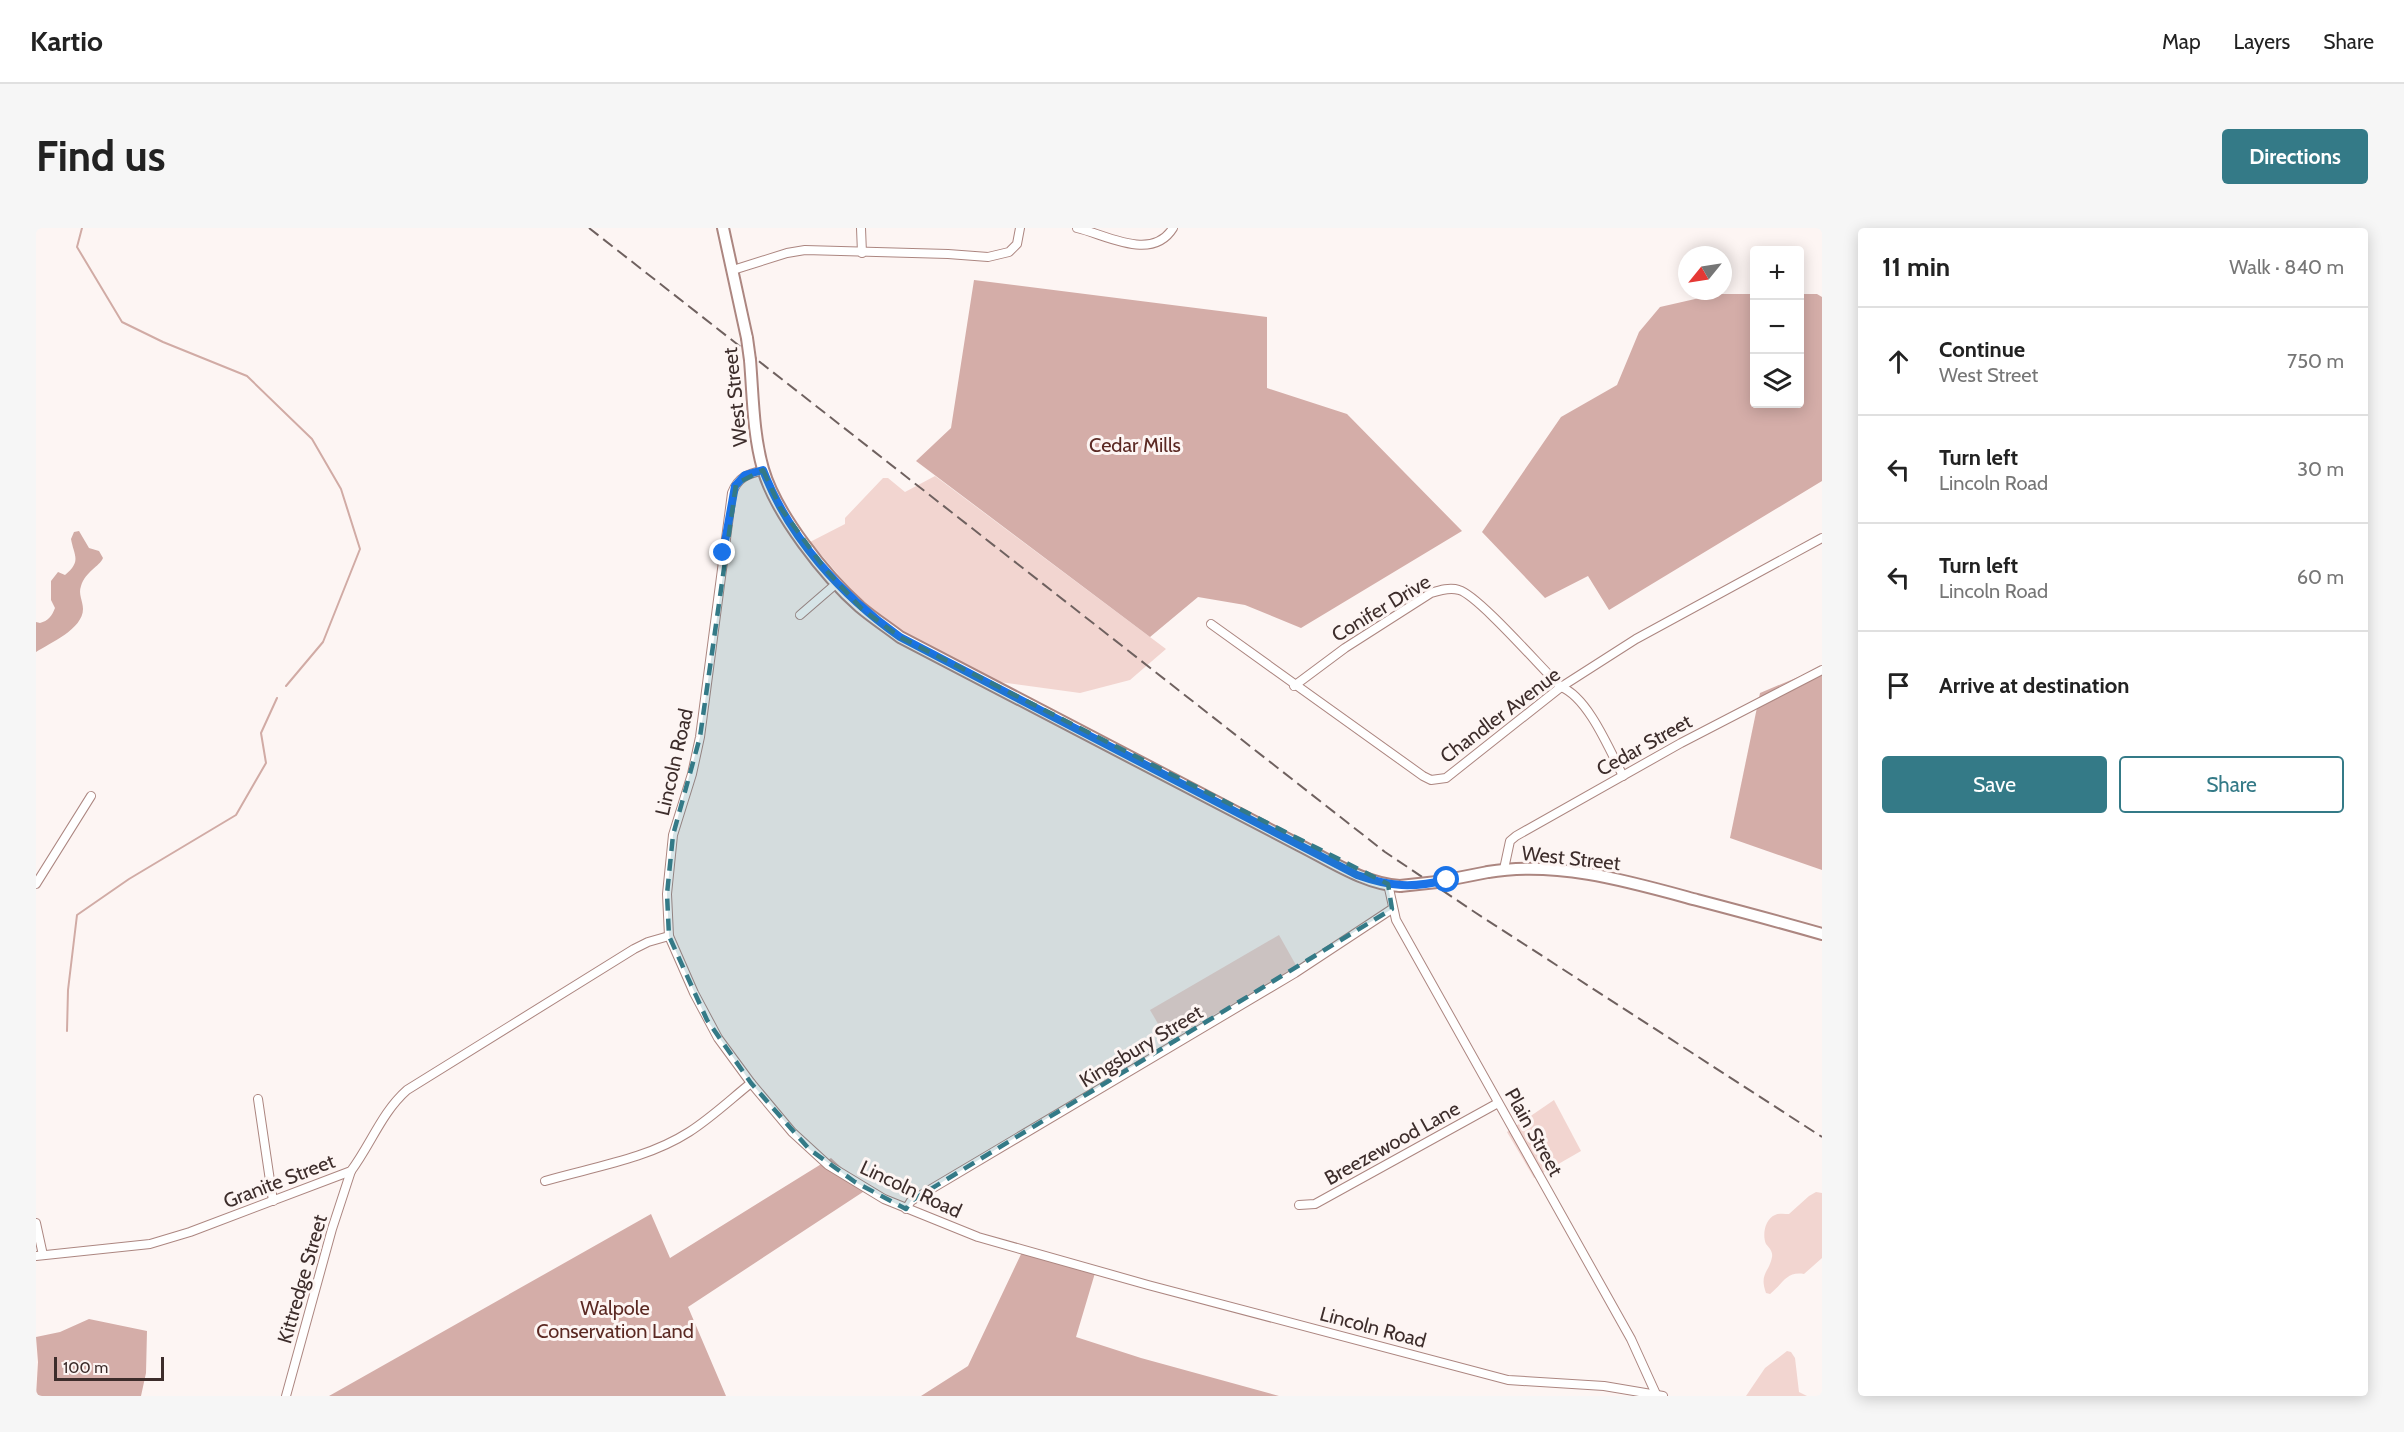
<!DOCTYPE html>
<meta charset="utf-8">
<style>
:root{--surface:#fff;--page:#f6f6f6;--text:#222;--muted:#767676;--line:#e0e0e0;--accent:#347a87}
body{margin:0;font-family:Cabin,sans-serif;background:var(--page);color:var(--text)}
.controls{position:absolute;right:18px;top:18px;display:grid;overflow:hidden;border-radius:6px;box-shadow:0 3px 15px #0003}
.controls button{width:54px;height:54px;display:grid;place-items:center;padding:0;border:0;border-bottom:2px solid var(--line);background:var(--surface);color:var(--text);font:30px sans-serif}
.compass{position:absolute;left:1642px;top:18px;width:54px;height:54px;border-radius:50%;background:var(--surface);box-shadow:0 3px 15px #0003;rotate:240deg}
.scale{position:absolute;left:18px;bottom:15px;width:110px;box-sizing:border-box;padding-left:6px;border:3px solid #3d2d2b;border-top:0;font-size:16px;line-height:21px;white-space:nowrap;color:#3d2d2b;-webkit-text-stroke:4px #fdf5f3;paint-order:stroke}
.stop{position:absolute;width:18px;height:18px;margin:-14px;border:4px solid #1a73e8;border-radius:50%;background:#fff}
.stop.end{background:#1a73e8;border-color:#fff;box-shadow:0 2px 6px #0008}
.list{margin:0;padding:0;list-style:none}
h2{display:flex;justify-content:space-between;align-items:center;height:78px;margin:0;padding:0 24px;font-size:26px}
h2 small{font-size:20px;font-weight:400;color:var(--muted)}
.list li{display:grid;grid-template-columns:39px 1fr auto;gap:18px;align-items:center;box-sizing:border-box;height:108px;padding:0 24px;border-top:2px solid var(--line)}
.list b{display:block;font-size:22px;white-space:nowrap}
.list p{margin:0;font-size:20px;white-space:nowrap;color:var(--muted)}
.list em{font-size:20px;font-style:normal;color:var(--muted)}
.actions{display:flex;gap:12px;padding:18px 24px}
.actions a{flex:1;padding:14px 0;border:2px solid var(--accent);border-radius:6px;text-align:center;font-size:21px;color:var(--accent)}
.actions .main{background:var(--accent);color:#fff}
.icon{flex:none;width:33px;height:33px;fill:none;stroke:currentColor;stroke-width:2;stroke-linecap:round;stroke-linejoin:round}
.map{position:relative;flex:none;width:1786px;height:1168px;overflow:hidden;border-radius:6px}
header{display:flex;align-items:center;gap:36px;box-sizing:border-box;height:84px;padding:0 30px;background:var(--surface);border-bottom:2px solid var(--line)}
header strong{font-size:28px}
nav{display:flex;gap:33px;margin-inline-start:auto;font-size:21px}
.intro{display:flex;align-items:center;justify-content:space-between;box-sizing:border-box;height:144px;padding:0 36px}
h1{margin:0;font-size:42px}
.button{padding:15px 27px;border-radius:6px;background:var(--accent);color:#fff;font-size:21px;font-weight:700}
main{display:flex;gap:36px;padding:0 36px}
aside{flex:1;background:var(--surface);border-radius:6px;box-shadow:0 3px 15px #0003}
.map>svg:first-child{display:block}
</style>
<header>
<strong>Kartio</strong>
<nav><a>Map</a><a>Layers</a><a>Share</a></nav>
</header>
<div class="intro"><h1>Find us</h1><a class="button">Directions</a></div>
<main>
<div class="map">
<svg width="1786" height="1168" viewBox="0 0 1786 1168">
<rect width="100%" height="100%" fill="#fdf5f3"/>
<!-- green -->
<g fill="#f2d5d0">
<path d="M899,248L1130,421L1094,452L1044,465L941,451L861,408L826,374L774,314L809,296V290L847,250H852L869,264Z"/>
<path d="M1243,707L1261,739L1132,813L1114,782Z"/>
<path d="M1518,872L1545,923L1498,950L1471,904Z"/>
<path d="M1780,964L1786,965V1030L1768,1046C1750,1043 1747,1056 1734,1066L1730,1065C1723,1045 1733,1045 1736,1029C1737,1023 1733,1020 1730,1016C1726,1007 1729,991 1739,987C1743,985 1749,986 1753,986L1773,968Z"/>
<path d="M1751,1123L1755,1124L1759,1130L1763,1164L1771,1168H1710L1729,1140Z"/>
</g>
<!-- forest -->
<g fill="#d4ada8">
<path d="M938,52L1231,89V160L1311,186L1426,303L1265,400L1209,377L1162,369L1114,409L880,233L915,200Z"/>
<path d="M1681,66H1718V176H1764V66H1781L1786,69V253L1573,382L1552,348L1509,370L1446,304L1525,189L1581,157L1603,104L1624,79Z"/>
<path d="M1786,439V642L1694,610L1724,465Z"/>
<path d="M795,930L830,962L652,1079L690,1168H293L615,986L634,1030Z"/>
<path d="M987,1022L1059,1045L1040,1109L1105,1130L1243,1168H885L932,1138Z"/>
<path d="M53,1091L111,1103L110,1145L105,1168H0L2,1134L0,1109L24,1104Z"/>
</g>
<!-- water -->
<path fill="#d1aba5" d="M43,303L53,320L63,323L67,330C63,339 50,343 45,358C42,366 47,373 47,381C47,401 14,415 0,424V394L4,395C12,393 16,388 19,380L15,372V353L22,344L29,347C46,333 38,328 35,311L38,304Z"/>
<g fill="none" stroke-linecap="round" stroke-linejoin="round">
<!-- stream -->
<g stroke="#d1aba5" stroke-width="2">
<path d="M46,0L41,19L86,94L127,114L211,148L276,211L305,261L324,321L287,414L250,458"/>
<path d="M31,803L32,762L41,687L93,651L200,587L230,535L225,505L241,470"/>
</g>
<!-- street casing -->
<g stroke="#ac8680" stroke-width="10">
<g id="street">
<path d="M825,0L826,25"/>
<path d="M1041,0C1071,7 1116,34 1137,0"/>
<path d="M697,42L751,25L769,22L912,26L952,29L973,24L981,16L984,0"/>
<path d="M727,242C712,246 702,249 696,265L664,509L656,546L637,607L631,666L633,708L658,765L682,810L715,855L756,904L792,937L848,971L942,1009L1112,1057L1472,1152L1568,1158L1627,1168"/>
<path d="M764,387L801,355"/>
<path d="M1175,396L1387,548L1395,552L1410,550L1525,459L1600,411L1786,310"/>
<path d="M1258,458L1309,420L1395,365C1404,362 1414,359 1423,362C1442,367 1506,441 1525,459C1552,469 1574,523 1587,548"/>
<path d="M1468,641L1474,613L1480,608L1645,515L1786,442"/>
<path d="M0,656L55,568"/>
<path d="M1352,656L1360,692L1595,1111L1620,1166"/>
<path d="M222,871L237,973"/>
<path d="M509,953C557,939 611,931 653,904C675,890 695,871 715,855"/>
<path d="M1263,977L1279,976L1462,875"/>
<path d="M870,981L875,973L1259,745L1356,681"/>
<path d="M0,995L7,1027"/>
<path d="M0,1028L114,1016L154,1004L315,943C335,916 346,884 371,862L598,721L612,714L633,708"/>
<path d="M250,1168L296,1001L315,943"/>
</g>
</g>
<!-- secondary casing -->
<g stroke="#ac8680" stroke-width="14">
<g id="secondary">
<path d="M687,0L711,110"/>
<path d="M714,132C717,168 717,206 727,241C740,286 789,348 824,379C837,390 851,399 864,409L1263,617C1295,633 1328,656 1364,658"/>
<path d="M1452,644C1521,632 1595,654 1661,672C1703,683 1744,694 1786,706"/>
</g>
</g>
<!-- street -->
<use href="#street" stroke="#fff" stroke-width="8"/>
<!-- secondary -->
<use href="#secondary" stroke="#fff" stroke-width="10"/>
<!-- rail -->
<path stroke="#6f615f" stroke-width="2" stroke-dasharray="12 6" stroke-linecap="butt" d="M553,0L1349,624L1440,685L1786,909"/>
<!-- secondary-bridge casing -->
<g stroke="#ac8680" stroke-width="14" stroke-linecap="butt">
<g id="secondary-bridge">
<path d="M711,110L714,132"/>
<path d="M1364,658L1401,654L1452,644"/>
</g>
</g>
<!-- secondary-bridge -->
<use href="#secondary-bridge" stroke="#fff" stroke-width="10"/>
</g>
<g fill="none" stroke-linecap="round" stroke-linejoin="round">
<!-- route -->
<path stroke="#1a73e8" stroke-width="8" d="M687,325L699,258L709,247L727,242C753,310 806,368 864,409L1321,647C1355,659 1376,660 1411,652"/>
</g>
<!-- marked area -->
<path fill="#347a87" fill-opacity="0.2" stroke="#347a87" stroke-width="4.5" stroke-dasharray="12 8" stroke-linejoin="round" d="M727,242L744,279L789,341L826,381L864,409L1352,656L1356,681L875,973L870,981L819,954L773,921L715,855L671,792L633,708L631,666L637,607L664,509L700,256Z"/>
<g text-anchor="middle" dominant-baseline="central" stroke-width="6" stroke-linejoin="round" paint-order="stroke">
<!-- street labels -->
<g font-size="20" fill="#3d2d2b" stroke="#fdf5f3">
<text transform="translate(699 169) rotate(-96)">West Street</text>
<text transform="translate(1345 380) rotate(-31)">Conifer Drive</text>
<text transform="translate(1464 487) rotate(-37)">Chandler Avenue</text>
<text transform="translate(1608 517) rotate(-29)">Cedar Street</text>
<text transform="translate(638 534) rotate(-77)">Lincoln Road</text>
<text transform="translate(1535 630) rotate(6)">West Street</text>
<text transform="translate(1105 818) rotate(-31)">Kingsbury Street</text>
<text transform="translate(1498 904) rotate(61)">Plain Street</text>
<text transform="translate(1356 915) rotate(-29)">Breezewood Lane</text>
<text transform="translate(243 953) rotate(-21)">Granite Street</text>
<text transform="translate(875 961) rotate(25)">Lincoln Road</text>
<text transform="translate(266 1051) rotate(-74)">Kittredge Street</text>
<text transform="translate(1337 1099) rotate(15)">Lincoln Road</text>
</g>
<!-- park labels -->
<g font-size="20" fill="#5b2923" stroke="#fdf5f3">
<text x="1099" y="217">Cedar Mills</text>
<text x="579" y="1080">Walpole<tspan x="579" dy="23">Conservation Land</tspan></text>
</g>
</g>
</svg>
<div class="controls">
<button>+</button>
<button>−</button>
<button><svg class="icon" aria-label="layers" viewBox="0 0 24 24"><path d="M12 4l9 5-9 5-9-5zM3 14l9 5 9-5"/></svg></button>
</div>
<svg class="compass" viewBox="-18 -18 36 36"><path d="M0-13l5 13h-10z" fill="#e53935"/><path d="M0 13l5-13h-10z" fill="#767676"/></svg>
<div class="scale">100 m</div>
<div class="stop" style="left:1411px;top:652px"></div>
<div class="stop end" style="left:687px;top:325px"></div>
</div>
<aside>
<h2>11 min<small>Walk · 840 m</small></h2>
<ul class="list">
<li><svg class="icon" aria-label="ahead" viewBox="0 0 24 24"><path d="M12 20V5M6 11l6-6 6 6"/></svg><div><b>Continue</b><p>West Street</p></div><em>750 m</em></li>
<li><svg class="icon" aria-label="left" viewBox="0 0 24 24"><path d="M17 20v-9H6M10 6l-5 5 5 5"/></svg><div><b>Turn left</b><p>Lincoln Road</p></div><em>30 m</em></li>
<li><svg class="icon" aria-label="left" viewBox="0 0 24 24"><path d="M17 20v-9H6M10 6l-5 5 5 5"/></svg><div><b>Turn left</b><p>Lincoln Road</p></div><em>60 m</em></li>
<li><svg class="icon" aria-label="arrive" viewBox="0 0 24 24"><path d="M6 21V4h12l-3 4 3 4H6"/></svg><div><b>Arrive at destination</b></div></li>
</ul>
<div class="actions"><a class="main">Save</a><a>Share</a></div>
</aside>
</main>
